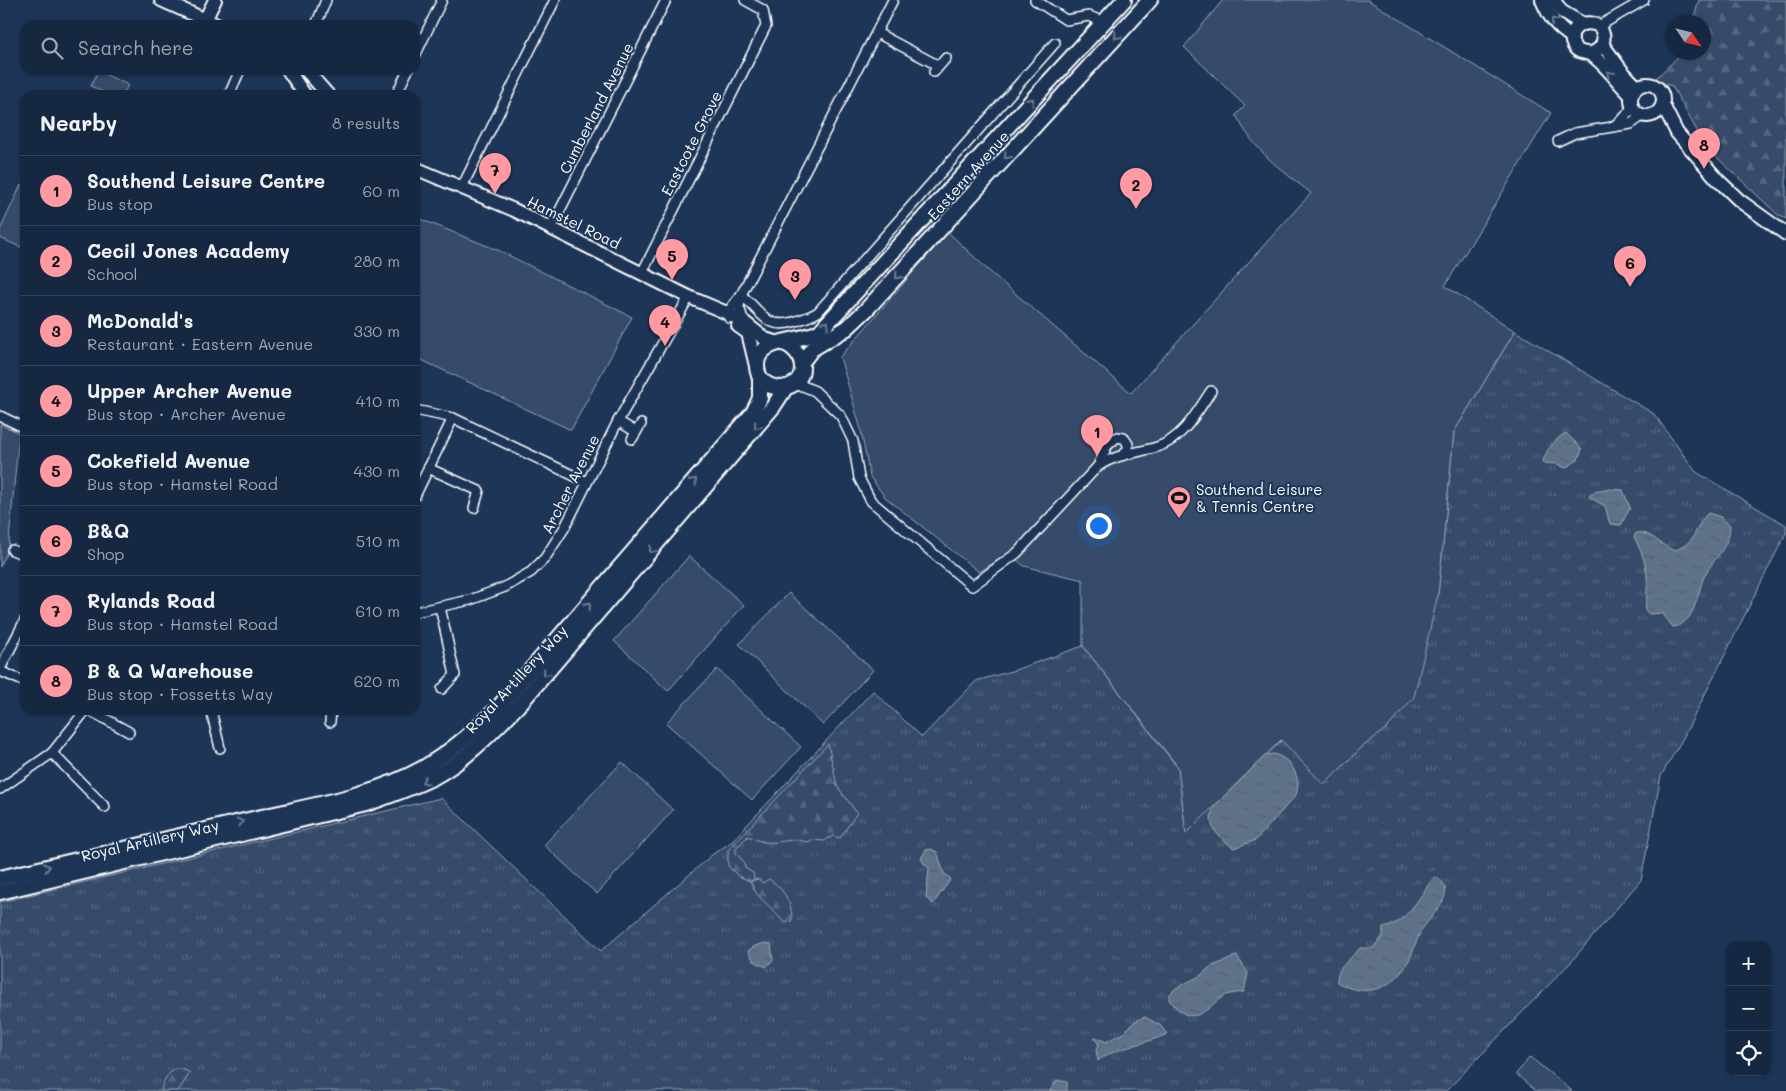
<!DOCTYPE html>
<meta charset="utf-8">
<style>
:root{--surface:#162841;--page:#1f3048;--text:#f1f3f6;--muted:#9ea6b1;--line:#35445a;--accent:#ff9aa2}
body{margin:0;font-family:Mali,sans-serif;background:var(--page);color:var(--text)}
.controls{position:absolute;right:15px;bottom:15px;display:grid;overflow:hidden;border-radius:10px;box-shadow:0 1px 4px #0004}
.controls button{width:45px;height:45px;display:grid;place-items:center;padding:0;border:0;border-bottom:1px solid var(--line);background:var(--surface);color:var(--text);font:25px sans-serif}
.compass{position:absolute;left:1666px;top:15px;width:45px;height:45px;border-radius:50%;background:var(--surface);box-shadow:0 1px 4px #0004;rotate:125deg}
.you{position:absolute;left:1098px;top:525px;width:18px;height:18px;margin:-12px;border:4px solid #fff;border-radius:50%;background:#1a73e8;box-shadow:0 0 0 8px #1a73e833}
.badge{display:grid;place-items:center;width:32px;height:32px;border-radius:50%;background:var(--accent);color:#111;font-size:16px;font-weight:700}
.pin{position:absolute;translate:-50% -41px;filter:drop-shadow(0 1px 2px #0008)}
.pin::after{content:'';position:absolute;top:26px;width:18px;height:15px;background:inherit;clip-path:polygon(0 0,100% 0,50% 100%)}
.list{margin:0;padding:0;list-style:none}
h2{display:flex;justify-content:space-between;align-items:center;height:65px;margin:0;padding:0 20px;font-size:21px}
h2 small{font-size:16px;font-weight:400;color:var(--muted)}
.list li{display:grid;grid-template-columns:32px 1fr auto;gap:15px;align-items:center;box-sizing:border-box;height:70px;padding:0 20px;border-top:1px solid var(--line)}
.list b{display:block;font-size:19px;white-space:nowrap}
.list p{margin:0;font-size:16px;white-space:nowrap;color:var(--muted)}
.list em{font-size:16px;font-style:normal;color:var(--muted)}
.icon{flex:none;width:28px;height:28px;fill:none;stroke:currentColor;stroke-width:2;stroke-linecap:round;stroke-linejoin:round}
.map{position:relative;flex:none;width:1786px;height:1091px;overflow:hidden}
.search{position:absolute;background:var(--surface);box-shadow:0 1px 4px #0004;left:20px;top:20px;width:400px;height:55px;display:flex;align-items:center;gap:12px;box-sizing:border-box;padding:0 18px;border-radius:15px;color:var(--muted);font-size:19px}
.panel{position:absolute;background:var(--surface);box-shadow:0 1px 4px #0004;left:20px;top:90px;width:400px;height:625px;border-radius:15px}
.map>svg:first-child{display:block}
</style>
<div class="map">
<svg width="1786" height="1091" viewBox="0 0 1786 1091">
<defs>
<pattern id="grass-tufts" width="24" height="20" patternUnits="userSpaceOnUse" patternTransform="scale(1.25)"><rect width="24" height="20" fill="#364b69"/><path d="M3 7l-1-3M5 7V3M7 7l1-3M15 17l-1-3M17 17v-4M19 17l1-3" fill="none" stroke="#546680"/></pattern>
<pattern id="forest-firs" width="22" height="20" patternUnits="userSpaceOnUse" patternTransform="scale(1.25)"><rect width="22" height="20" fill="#364b69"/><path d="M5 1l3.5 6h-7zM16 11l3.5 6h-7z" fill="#546680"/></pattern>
<pattern id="water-ripples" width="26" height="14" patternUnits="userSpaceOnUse" patternTransform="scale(1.25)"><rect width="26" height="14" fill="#617289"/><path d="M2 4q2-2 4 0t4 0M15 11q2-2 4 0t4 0" fill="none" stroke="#555d67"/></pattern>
</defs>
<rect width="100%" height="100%" fill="#1d3557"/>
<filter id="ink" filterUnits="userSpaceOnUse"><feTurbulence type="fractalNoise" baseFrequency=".02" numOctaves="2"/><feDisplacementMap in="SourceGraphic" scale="10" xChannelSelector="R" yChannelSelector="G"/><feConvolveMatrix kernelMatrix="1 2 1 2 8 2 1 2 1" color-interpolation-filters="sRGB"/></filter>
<g filter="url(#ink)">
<!-- grass -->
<path fill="url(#grass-tufts)" stroke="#9aa5b4" d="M1515,331L1654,414L1696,472L1786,525V533L1683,738L1661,776L1641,880L1570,963L1446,1091H0V902L441,798L601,951L713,854L730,843L873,691L922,737L976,681L1015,670L1083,646L1178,768L1186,833L1282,740L1361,748L1388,727L1398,713L1438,595L1454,432Z"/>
<!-- forest -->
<g fill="url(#forest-firs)" stroke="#9aa5b4">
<path d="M1699,0H1786V219L1778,215L1706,147L1672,86L1654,80L1677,58L1680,53L1704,52V22H1693Z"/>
<path d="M828,744L837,786L857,813L840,838L833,836L824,841L812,840L808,842C789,837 781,844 764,842C758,841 753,838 748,836L736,848V853L743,861L745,868L753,873L754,879L751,881L758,879L763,883L769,879C783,887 793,905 792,921L785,923L756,893L750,881L738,876L728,866V850Z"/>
<path d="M181,1068L190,1073L178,1091H161C163,1079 169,1070 181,1068Z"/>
</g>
<!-- green -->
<g fill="#364b69" stroke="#9aa5b4">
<path d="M1223,0H1368L1551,113L1445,286L1515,331L1454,432L1438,595L1414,697L1388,727L1361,748L1324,785L1281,740L1186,834L1178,767L1083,646V580L1024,566L1009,553L979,572L885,497L870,477L860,426L840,357L948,232L989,271L1131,393L1311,193C1280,169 1255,152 1236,115L1245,106L1184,47Z"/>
<path d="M98,71L128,85L123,95H109L91,86Z"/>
<path d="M21,185L25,187V249L0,238V230Z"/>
<path d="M415,217L500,251L632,317L571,430L415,357Z"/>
<path d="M0,424L19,433L8,550L0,567Z"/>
<path d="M689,556L744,605L668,691L614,641Z"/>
<path d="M789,593L873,670L823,725L739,644Z"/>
<path d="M717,669L801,747L752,800L666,723Z"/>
<path d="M622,762L673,810L597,894L544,845Z"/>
<path d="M1530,1057L1572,1091H1536L1516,1074Z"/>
</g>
<!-- water -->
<g fill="url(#water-ripples)" stroke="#a0aab8">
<path d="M1566,433L1582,449L1578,460L1565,468L1557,464L1543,463C1543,453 1558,436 1566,433Z"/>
<path d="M1611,489L1623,490L1630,508L1621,525L1610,524L1605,506L1589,497L1593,492Z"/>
<path d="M1708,513L1721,517L1730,525C1730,546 1715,557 1706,573C1696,590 1698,623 1673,627L1662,613L1650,614L1645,611C1649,578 1649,566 1634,537L1636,533C1651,530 1660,547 1675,550C1698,542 1693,528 1708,513Z"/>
<path d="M1274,754C1292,759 1302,778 1296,795L1256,840L1234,848C1218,837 1204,825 1215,805L1266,755Z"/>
<path d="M931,849L937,852L944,873L951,879L933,904L926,898L929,868L924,864L921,858L926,850Z"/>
<path d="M1434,877C1464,890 1427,918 1420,933C1416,941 1414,950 1410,958C1396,988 1367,1000 1337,982C1336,968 1352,958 1360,948H1373L1383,936V928C1408,923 1420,895 1434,877Z"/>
<path d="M765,943L771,944L773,960L766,967L754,961L748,951L755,946Z"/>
<path d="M1237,956L1248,973L1244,992C1238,993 1230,993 1224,996C1212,1003 1199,1023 1183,1013C1177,1010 1175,1005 1169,1000V995L1176,988L1200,976L1210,967Z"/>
<path d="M1145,1017L1160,1025L1167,1034C1149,1043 1109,1050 1098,1061L1096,1050L1099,1044L1094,1038L1097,1037L1106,1042L1123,1033L1135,1021Z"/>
<path d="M1057,1080L1067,1082V1091H1050Z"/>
</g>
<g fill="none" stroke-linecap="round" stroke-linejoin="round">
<!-- street casing -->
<g stroke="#fff" stroke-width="12">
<g id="street">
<path d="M1035,0L1066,20L1089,16L1104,22"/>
<path d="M316,25L326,0"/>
<path d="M1599,26L1644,0"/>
<path d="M877,33L939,66"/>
<path d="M415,56L442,0"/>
<path d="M934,72L946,58"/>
<path d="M229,95L240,70"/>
<path d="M396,95L408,70"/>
<path d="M1615,125L1625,117L1632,107"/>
<path d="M1558,141L1575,133L1631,124L1642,116"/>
<path d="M461,189L555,0"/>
<path d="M551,228L666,0"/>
<path d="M642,273L766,26L763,10L745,0"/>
<path d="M741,295C761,310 765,330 793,322C802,319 810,317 818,312L1055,43"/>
<path d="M741,296L739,307L744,322"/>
<path d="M729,318L727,313L741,295L893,0"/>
<path d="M791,385L803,386L815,391L841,416L853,441L859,478L871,501L972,586L1017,553L1098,466C1117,454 1137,453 1157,447C1183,439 1197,412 1211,391"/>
<path d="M415,410L453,418L587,482"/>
<path d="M0,416L25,428"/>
<path d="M618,421L636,432"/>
<path d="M632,439L641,424"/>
<path d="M1099,464L1107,446L1117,437L1124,438L1128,444V450L1123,455"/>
<path d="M428,468L479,491L474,508"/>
<path d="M415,496L453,418"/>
<path d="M12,550L25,555"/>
<path d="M440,607L455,675L442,689"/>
<path d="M415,612L470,600L505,587L531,572L545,558L565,527L618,421L689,297"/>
<path d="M0,669L25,620"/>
<path d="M0,671L25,682"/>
<path d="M89,710L129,732"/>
<path d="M211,710L220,748"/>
<path d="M330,722L331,710"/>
<path d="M52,753L105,807"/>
<path d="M0,789L52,753L86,710"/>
</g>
</g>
<!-- secondary casing -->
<g stroke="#fff" stroke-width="16">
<g id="secondary">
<path d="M161,0L217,25"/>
<path d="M1542,0C1549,17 1556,27 1572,37"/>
<path d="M1554,0L1561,11L1581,23"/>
<path d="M205,20L215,0"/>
<path d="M1603,45L1622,71L1637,87"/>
<path d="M1589,54C1603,50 1608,38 1599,26C1584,17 1563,31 1575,48C1579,53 1584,52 1589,54C1603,60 1618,84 1631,95"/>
<path d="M288,70L305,95"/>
<path d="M306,70L328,95"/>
<circle cx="1647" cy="100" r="16"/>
<path d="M1663,105L1677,133L1718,180L1740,201L1786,234"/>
<path d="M415,168L514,210L689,297L727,313L744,322L765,339L778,343"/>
<path d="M738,326L748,333L757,370"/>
</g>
</g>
<!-- primary casing -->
<g stroke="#fff" stroke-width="18">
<g id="primary">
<path d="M783,343C807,350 810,385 782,388C775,388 769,386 764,382C759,378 757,371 757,365C757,337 802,343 820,331L1124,0"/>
<path d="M802,362L812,349L847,328L866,310L1150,0"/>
<path d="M0,878C86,858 172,838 257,818C313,805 373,796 423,768C451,752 474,731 497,709L753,413L760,398V377"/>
<path d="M0,892L366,804C389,796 412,788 434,777C469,758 497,727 524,699L773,407L786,387"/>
</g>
</g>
<!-- street -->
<use href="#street" stroke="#1d3557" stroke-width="9"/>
<!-- secondary -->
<use href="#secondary" stroke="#1d3557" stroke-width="12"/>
<!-- primary -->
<use href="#primary" stroke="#1d3557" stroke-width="14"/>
</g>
<!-- one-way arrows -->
<defs><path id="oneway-chevron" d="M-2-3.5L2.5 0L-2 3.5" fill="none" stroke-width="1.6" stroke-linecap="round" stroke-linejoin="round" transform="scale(1.25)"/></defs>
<g stroke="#6c7c92">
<use href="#oneway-chevron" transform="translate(1554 21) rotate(-128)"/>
<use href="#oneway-chevron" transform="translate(1117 36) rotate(132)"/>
<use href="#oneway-chevron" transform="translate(1610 74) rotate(-130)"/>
<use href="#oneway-chevron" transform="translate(1031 101) rotate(-47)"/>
<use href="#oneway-chevron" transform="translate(1007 156) rotate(132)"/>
<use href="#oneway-chevron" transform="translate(898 276) rotate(132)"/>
<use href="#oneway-chevron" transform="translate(826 324) rotate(-47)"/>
<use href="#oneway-chevron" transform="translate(757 426) rotate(130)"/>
<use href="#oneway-chevron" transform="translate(694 481) rotate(-49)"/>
<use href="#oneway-chevron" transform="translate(652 550) rotate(130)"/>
<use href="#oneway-chevron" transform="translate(588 605) rotate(-49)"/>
<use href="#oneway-chevron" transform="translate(546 673) rotate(131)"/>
<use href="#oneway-chevron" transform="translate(425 781) rotate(155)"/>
<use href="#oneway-chevron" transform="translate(240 822) rotate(-13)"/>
<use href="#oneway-chevron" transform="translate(47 867) rotate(-13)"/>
</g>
</g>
<!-- icons -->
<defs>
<g id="stadium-pin" transform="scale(1.25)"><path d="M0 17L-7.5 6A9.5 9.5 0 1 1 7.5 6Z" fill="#ff9aa2" stroke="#1d3557"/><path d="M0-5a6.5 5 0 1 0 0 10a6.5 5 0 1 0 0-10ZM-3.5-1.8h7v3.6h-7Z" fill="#111"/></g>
</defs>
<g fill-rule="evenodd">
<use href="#stadium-pin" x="1179" y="498"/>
</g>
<g text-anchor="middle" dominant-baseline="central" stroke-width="4" stroke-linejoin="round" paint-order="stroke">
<!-- street labels -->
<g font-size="15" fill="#fff" stroke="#1d3557">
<text transform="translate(596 108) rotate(-63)">Cumberland Avenue</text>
<text transform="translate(691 143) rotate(-63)">Eastcote Grove</text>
<text transform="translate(968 175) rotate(-48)">Eastern Avenue</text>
<text transform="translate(574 222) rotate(26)">Hamstel Road</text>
<text transform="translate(570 484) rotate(-63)">Archer Avenue</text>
<text transform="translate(516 679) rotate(-47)">Royal Artillery Way</text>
<text transform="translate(150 840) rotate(-13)">Royal Artillery Way</text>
</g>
<!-- poi labels -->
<g font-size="15" fill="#fff" stroke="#1d3557" text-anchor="start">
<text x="1196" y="489">Southend Leisure<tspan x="1196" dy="17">&amp; Tennis Centre</tspan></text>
</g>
</g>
</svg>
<div class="controls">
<button>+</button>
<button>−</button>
<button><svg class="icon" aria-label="locate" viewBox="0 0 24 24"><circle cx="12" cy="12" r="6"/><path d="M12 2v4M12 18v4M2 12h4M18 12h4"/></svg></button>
</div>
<svg class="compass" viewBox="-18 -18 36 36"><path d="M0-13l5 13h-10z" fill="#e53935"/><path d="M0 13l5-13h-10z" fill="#9ea6b1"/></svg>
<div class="you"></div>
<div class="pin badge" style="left:1097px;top:456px">1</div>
<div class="pin badge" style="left:1136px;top:209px">2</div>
<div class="pin badge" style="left:795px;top:300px">3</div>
<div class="pin badge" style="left:665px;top:346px">4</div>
<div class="pin badge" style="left:672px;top:280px">5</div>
<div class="pin badge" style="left:1630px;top:287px">6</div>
<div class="pin badge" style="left:495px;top:194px">7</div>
<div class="pin badge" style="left:1704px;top:169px">8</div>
<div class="search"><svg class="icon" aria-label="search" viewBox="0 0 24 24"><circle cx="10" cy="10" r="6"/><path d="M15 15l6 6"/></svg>Search here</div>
<section class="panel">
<h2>Nearby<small>8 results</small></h2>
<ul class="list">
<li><span class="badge">1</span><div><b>Southend Leisure Centre</b><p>Bus stop</p></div><em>60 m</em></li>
<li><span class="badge">2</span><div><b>Cecil Jones Academy</b><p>School</p></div><em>280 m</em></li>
<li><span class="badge">3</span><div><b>McDonald's</b><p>Restaurant · Eastern Avenue</p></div><em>330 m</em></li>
<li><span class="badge">4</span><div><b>Upper Archer Avenue</b><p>Bus stop · Archer Avenue</p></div><em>410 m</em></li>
<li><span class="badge">5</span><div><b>Cokefield Avenue</b><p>Bus stop · Hamstel Road</p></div><em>430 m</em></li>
<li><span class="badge">6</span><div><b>B&amp;Q</b><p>Shop</p></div><em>510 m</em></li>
<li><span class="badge">7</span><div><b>Rylands Road</b><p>Bus stop · Hamstel Road</p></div><em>610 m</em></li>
<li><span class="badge">8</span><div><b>B &amp; Q Warehouse</b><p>Bus stop · Fossetts Way</p></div><em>620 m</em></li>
</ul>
</section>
</div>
